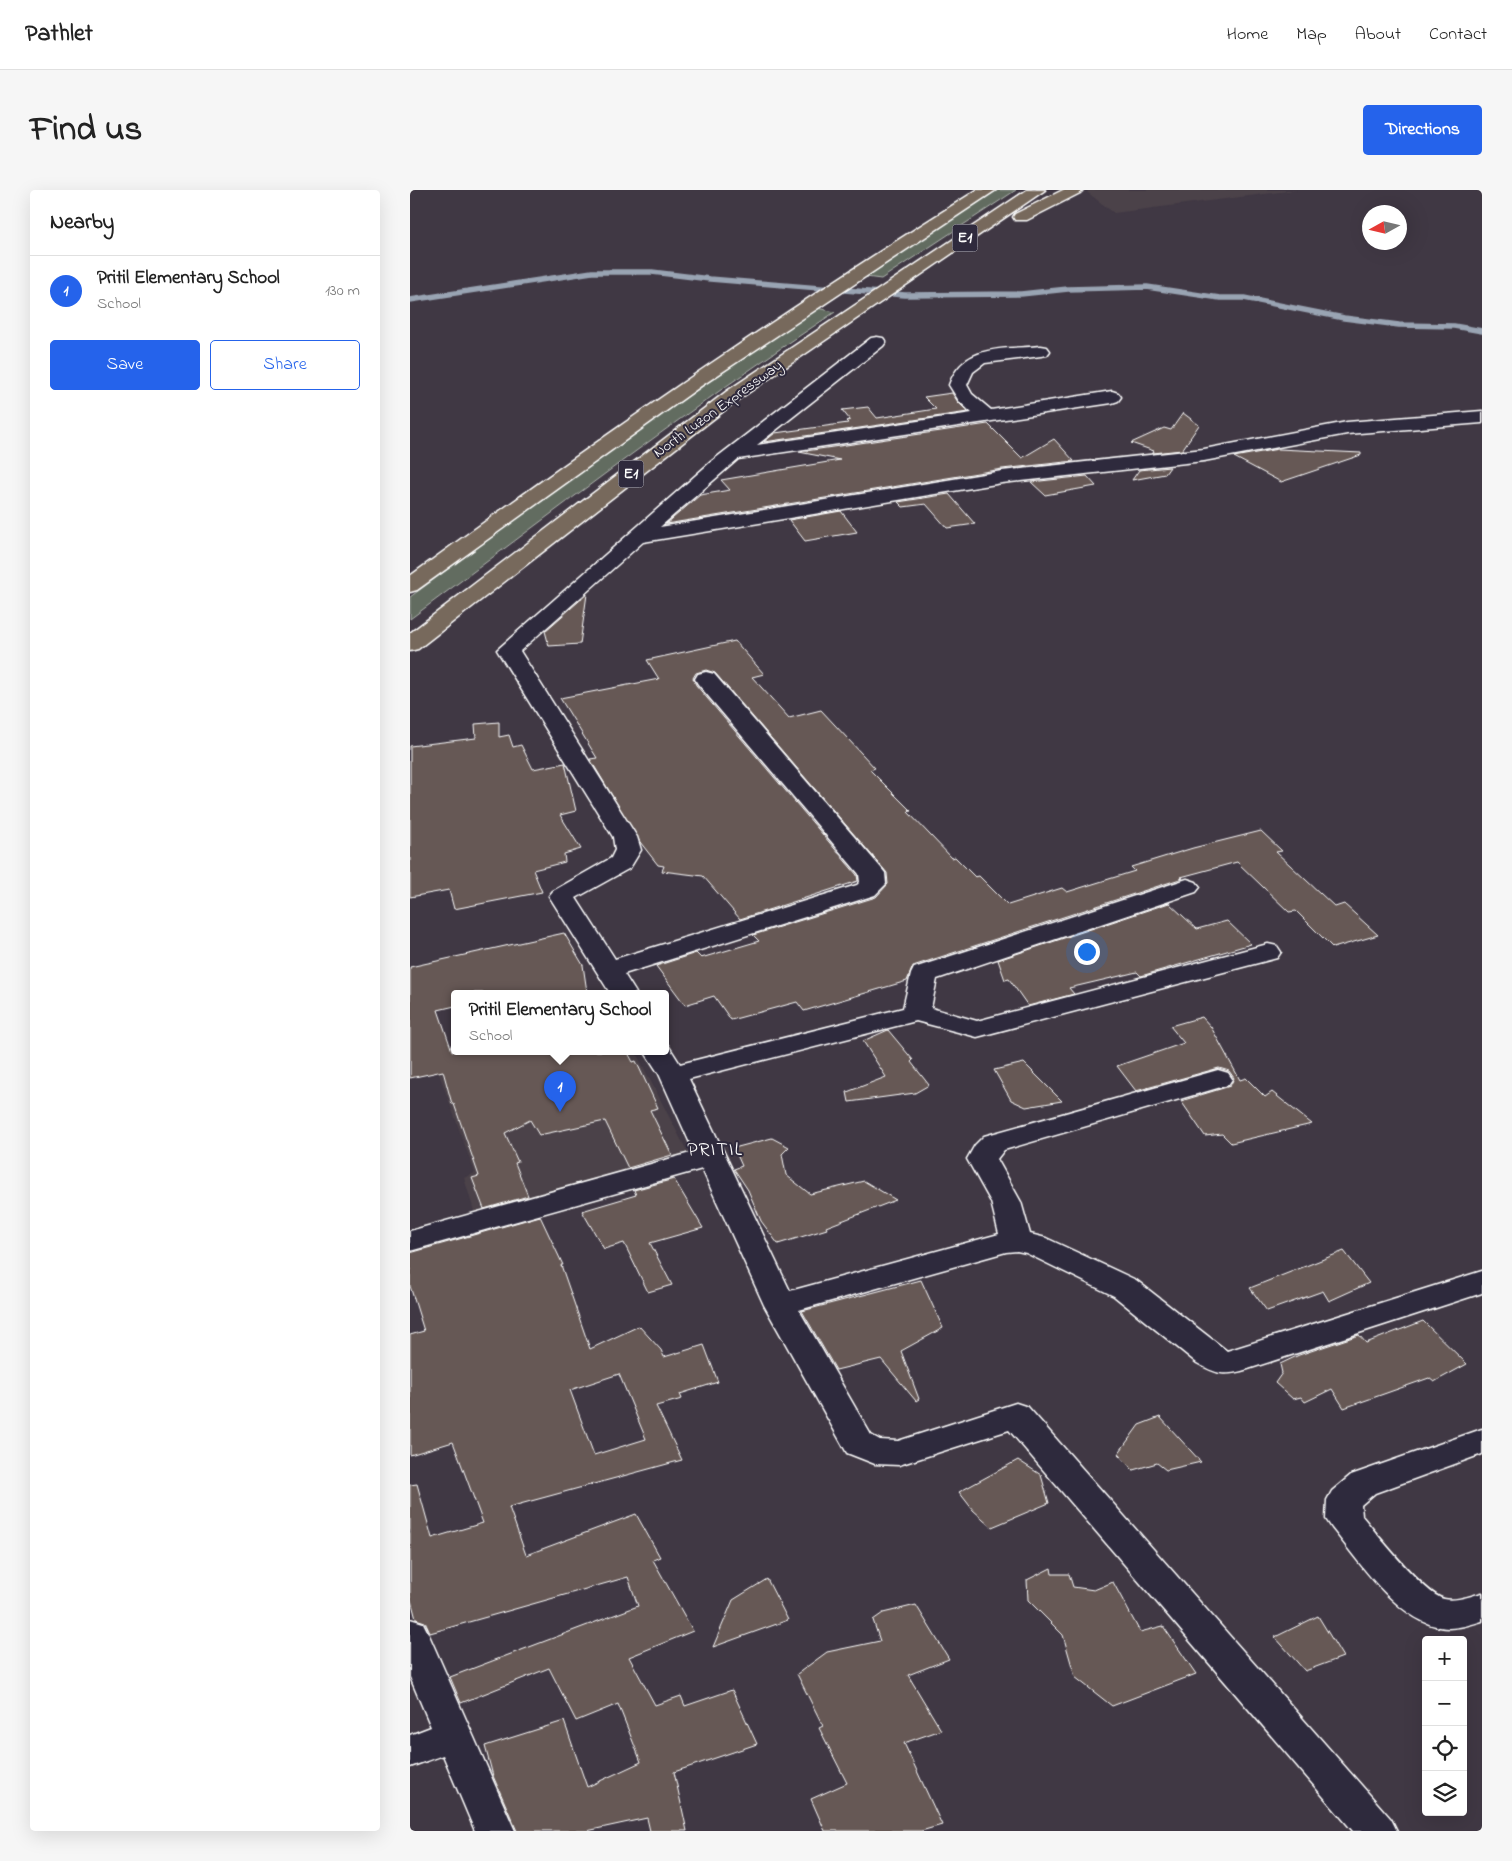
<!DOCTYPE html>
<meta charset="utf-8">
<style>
:root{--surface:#fff;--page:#f6f6f6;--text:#222;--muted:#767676;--line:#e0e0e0;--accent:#2563eb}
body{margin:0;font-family:"Indie Flower",sans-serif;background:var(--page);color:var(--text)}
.controls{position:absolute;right:15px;bottom:15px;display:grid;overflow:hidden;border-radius:5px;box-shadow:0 5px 20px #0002}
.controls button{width:45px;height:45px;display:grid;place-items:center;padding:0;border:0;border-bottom:1px solid var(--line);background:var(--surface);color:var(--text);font:25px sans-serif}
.compass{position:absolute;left:952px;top:15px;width:45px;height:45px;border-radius:50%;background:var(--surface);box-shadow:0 5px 20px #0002;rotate:262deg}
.you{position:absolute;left:676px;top:761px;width:18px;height:18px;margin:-12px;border:4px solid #fff;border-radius:50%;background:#1a73e8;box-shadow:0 0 0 8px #1a73e833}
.badge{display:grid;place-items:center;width:32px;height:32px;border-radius:50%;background:var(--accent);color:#fff;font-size:16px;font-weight:700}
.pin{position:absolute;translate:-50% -41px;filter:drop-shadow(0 1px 2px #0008)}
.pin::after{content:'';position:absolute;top:26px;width:18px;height:15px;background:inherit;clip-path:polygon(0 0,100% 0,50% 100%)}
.popup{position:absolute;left:41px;top:800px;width:218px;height:65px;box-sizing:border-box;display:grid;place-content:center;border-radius:5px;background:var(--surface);filter:drop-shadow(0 1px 4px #0005);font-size:16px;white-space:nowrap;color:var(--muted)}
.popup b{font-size:19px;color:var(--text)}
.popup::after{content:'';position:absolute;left:50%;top:100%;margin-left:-10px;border:10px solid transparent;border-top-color:var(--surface)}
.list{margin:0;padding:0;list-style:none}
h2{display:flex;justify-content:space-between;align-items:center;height:65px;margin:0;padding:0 20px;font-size:21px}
h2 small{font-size:16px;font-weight:400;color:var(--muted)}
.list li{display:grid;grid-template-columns:32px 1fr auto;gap:15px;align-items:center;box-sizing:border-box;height:70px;padding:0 20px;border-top:1px solid var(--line)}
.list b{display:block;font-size:19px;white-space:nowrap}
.list p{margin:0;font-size:16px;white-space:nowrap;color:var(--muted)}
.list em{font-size:16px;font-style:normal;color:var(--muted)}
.actions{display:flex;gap:10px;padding:15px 20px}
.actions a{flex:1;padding:11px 0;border:1px solid var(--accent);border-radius:5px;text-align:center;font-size:18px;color:var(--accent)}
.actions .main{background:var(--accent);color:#fff}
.icon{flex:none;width:28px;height:28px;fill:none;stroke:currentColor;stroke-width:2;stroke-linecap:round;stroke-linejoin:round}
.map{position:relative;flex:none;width:1072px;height:1641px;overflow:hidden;border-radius:5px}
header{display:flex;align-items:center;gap:30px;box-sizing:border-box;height:70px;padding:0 25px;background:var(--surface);border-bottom:1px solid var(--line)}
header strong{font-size:24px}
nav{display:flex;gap:28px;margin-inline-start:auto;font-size:18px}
.intro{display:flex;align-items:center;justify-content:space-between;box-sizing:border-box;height:120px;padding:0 30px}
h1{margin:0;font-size:35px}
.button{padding:12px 22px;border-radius:5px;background:var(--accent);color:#fff;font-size:18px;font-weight:700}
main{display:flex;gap:30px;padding:0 30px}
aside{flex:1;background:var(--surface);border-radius:5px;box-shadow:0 5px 20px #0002}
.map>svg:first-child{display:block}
</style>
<header>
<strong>Pathlet</strong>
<nav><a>Home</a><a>Map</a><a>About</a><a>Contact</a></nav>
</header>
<div class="intro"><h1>Find us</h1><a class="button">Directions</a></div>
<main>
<aside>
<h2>Nearby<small></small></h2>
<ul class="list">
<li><span class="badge">1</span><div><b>Pritil Elementary School</b><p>School</p></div><em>130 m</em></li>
</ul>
<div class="actions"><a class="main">Save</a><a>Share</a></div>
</aside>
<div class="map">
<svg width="1072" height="1641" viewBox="0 0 1072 1641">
<rect width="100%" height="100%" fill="#403844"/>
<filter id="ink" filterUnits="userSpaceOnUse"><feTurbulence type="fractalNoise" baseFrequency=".02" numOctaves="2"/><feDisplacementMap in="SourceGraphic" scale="10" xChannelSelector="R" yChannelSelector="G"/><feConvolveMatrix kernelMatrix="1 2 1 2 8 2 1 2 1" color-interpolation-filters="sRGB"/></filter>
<g filter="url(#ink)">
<!-- built -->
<g fill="#4b4249">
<path d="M680,0H886L704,23L677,2Z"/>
<path d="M91,861H225L279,965L65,1024L54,988L65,983L27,878Z"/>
</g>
<!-- green -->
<g fill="#626c60" stroke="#b0b6b0">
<path d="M587,0H606L471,89L456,87Z"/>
<path d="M407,118L425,122C279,218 140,325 0,429V407L213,251Z"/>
</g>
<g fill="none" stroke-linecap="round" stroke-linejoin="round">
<!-- stream -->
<path stroke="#99a4b3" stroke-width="5.5" d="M0,110L182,82H242L300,89L495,105L611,104L658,99L737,97L810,108H834L934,128L989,135L1044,136L1072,141"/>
</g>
<!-- building -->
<g fill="#665955" stroke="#fff" fill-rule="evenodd">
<path d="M542,203L548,212L558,222L354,252L365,243L438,233L436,231L440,230L432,220L458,217L467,228L526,219L514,207Z"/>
<path d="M773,223L789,235L772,260L743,263L744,261L721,253L754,238L761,240Z"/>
<path d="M578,234L612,268L644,249L664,271L592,279L256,334L290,305L320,300L311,290L430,270L389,262Z"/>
<path d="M868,259L951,263V265L871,292L824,267Z"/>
<path d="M760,277L755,284L722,290L729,280Z"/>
<path d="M677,286L686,296L635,305L621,292Z"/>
<path d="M539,304L565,334L537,338L516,314L493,317L488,312Z"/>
<path d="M431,321L447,342L395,351L379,330Z"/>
<path d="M177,404L170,454L139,456L135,441Z"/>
<path d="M325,451L354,484L342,487L379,528L411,520L465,578L460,580L501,621L498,622L542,668L545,667L565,687L569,686L598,715L652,698L657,702L725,681L721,677L783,658L851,641L872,661L866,662L925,717L934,714L968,745L923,758L886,721L879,722L827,672L771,687L773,688L503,776L497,791L394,821L387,812L321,830L304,806L275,815L246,776L286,763L291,768L349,751L343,745L466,707L478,694L477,683L472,677L305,483L296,480L286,483L283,488L286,495L447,685L448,691L330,729L293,686L252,681L254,676L248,675L230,652L180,569L187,568L150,508L249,489L237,470Z"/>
<path d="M89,532V547L99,545L103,557L111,555L123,579L155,573L166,621L150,625L171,659L154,664L155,672L123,680L132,702L44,719L39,700L0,707V556L66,548L65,534Z"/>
<path d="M759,713L787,739L817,731L841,754L731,786L727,782L659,798L664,804L618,816L599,789L595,790L588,770Z"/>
<path d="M154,743L173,775L177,802L45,803V816L28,820L42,861H217L223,872L226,871L248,918L240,920L262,965L218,978L195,931L129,945L120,930L95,943L108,972L105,973L118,1006L74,1019L62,988L69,986L44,914H42L33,881L0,888V777Z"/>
<path d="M792,827L801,837L830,890L836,888L855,907L862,902L902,934L821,953L812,944L795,946L771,911L820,896L824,888L819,881L809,878L726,901L707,876L774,853L760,836Z"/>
<path d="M478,840L503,870L501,872L519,895L505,903L439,912L437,902L476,887L453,851Z"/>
<path d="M614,873L652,911L616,917L601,910L584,880Z"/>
<path d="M362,948L379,957L372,964L376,985L400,1004L454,991L486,1010L416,1037L417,1039L368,1054L351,1031L338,1000L324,979L332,976L324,958Z"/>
<path d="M264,989L293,1038L240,1053L262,1095L238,1102L214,1053L194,1059L172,1021L226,1005L224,1000Z"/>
<path d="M130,1026L153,1075H151L180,1159L229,1136L251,1160L254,1167L294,1155L308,1192L270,1204L272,1209L246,1216L272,1270L99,1317L116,1365L226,1324L250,1367L243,1370L283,1441L219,1467L245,1515L271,1506L275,1516L322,1500L347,1554L264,1582L277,1641H240L237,1628L177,1641H107L83,1586L75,1556L154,1531L177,1597L231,1572L208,1514L166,1531L139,1478L51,1513L40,1487L228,1416L218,1387L20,1443L15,1432L6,1429L0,1406V1295L7,1294L22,1348L73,1333L43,1252L0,1265V1145L14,1141L0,1096V1063ZM209,1184L236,1249L184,1265L160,1200Z"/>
<path d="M934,1061L959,1093L919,1111L913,1101L857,1121L840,1098Z"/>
<path d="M511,1090L533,1138L491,1161L509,1209L506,1211L471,1169L426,1180L392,1121Z"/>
<path d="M1013,1131L1057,1174L1024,1192L1019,1188L934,1218L922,1199L895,1212L891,1207L883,1209L865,1193L872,1183L870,1174L889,1165L949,1145L956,1153Z"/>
<path d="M750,1227L791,1272L756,1280L747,1273L723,1280L708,1264L729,1235Z"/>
<path d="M608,1270L631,1285L639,1313L582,1337L563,1320L549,1302Z"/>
<path d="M641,1378L642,1384H659L663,1397L684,1400L703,1392L730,1442L753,1436L786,1484L702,1516L665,1487L653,1445L618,1410L617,1390Z"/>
<path d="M357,1389L378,1430L303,1457L323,1410Z"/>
<path d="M506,1415L539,1469L498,1485L531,1540L494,1553L532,1635L511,1641H415L401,1609L437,1593L409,1538L413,1536L387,1484L417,1462L470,1451L463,1430L473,1423Z"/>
<path d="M908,1426L933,1467L895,1481L865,1447Z"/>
</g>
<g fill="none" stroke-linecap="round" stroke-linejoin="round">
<!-- minor casing -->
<g stroke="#fff" stroke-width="3">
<g id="minor">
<path d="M467,147L473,148L476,152L473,156L347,255L562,223L549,211L539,195C554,153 594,160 631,156L637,157L640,161L637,165L631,166L575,173L563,182L557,195L562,204L581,220L702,201L708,203L711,207L708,211L702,213L328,269L250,337L592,281L794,259L937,232L1072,221V233L937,244L794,271L592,293L233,352L110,461L227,647L231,660L220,678L166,708L205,769L447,695L450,692L449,684L288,494L285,489L288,484L296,482L304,484L471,678L475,683L476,694L465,705L214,784L226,803H200L139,706L143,701L201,668L205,660L203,647L87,460L302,271L461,148Z"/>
<path d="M777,689L786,692L790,697L786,702L527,789L521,818L567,831L858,754L867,756L871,762L867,768L567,847L506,831L279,889L380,1101L589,1044L581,1012L557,969L565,955L574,946L808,880L818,883L822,889L818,895L594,960L587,969L611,1012L620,1044L636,1048L726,1090L817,1161L1072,1081V1103L838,1179C815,1186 808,1185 787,1173L704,1106L616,1063L607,1061L596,1062L389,1120L461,1245L470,1250L488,1251L606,1213L618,1217L981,1629L987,1641H943L599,1240L489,1275L465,1274L437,1263L354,1115L292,979L0,1061V1041L284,962L249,884L234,861H255V854L258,855L270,874L493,818L501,784L504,778Z"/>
<path d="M1072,1239V1264L965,1303L951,1315L952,1326C966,1343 1014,1404 1034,1409C1045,1412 1061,1406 1072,1403V1431C1059,1435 1044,1440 1030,1437C986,1429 949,1371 922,1338L916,1329L917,1310L922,1301L941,1285Z"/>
<path d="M0,1429L13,1433L18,1443L105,1641H65L33,1565L0,1577V1545L21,1537L0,1487Z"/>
</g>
</g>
<!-- highway casing -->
<g stroke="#fff" stroke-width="3">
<g id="highway">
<path d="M567,0H586L291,196L7,400L0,402V386C185,251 373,121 567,0Z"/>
<path d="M617,0H635L329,209L8,459L0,461V443L317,201Z"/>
<path d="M653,0H673L670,3L617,30H605L603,27L605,24Z"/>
</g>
</g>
<!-- minor -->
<use href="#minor" fill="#2f2a3d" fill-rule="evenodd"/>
<!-- highway -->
<use href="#highway" fill="#77695c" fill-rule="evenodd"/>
</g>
</g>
<g text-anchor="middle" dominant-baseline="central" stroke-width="4" stroke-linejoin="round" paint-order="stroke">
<!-- far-street labels -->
<g font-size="15" fill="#fff" stroke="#2f2a3d">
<text transform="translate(308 219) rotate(-36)">North Luzon Expressway</text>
</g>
<!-- shield labels -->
<g fill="#2f2a3d" stroke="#c1bfc5" stroke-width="1">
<rect x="542.5" y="34.5" width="25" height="27" rx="4"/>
<rect x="208.5" y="270.5" width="25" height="27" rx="4"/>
</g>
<g font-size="16" font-weight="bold" fill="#fff">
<text x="555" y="48">E1</text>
<text x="221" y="284">E1</text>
</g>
<!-- quarter labels -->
<g font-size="20" letter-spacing="1" fill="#fff" stroke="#2f2a3d">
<text x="305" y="960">PRITIL</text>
</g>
</g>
</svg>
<div class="controls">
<button>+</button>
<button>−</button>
<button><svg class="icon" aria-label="locate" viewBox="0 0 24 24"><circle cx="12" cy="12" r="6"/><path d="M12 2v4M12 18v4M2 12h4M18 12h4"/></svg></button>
<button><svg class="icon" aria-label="layers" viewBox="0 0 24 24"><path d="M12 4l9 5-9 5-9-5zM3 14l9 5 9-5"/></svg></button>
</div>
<svg class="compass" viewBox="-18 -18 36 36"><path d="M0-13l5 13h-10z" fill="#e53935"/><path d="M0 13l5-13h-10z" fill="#767676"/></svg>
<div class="you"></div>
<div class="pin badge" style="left:150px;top:922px">1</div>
<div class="popup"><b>Pritil Elementary School</b>School</div>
</div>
</main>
